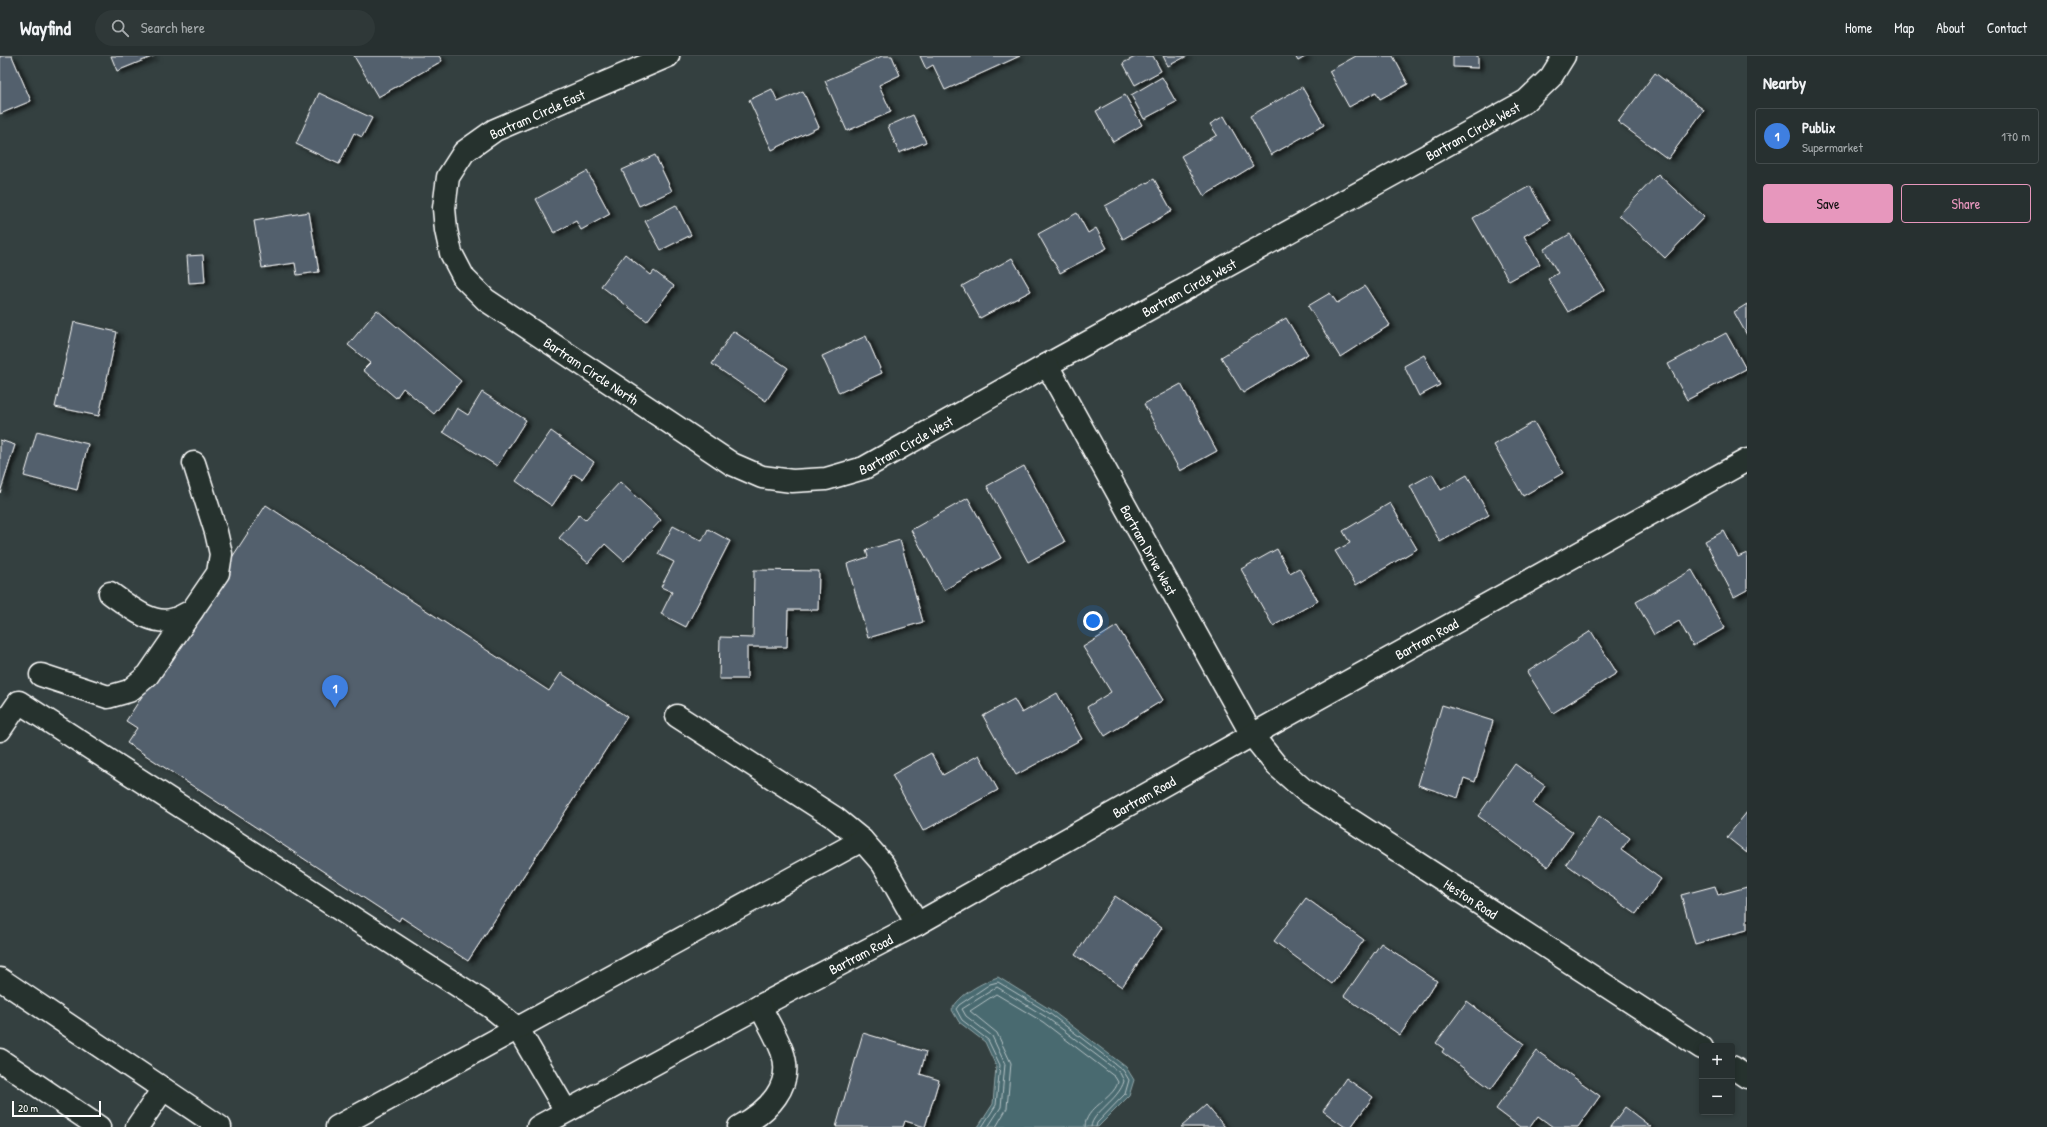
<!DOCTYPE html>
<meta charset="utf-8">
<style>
:root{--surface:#273030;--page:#2f3838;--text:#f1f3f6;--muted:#a4a9ab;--line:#434b4c;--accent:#e797bd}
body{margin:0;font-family:"Patrick Hand",sans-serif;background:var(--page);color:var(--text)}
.controls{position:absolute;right:12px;bottom:12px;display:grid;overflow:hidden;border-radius:4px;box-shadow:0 2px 6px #0003}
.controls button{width:36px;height:36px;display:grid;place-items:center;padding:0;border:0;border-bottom:1px solid var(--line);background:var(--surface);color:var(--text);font:20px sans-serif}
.scale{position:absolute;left:12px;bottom:10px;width:89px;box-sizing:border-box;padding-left:4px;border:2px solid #fff;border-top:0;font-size:11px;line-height:14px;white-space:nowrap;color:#fff;-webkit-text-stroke:3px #26332d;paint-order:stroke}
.you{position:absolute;left:1093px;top:565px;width:14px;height:14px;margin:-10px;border:3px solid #fff;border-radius:50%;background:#1a73e8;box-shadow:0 0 0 6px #1a73e833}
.badge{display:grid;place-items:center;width:26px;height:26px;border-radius:50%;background:var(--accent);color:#fff;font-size:13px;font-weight:700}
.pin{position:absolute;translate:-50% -33px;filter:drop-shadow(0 1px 2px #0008)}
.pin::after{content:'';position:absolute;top:21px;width:14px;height:12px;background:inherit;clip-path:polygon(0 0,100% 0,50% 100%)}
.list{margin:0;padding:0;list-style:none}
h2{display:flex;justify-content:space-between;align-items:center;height:52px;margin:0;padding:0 16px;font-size:17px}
h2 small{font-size:13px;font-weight:400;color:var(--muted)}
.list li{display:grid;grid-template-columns:26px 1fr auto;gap:12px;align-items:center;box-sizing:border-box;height:56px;margin:0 8px 8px;padding:0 8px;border:1px solid var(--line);border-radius:4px}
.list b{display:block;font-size:15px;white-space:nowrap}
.list p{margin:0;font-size:13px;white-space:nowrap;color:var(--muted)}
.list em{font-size:13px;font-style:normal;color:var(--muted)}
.actions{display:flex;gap:8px;padding:12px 16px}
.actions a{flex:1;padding:9px 0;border:1px solid var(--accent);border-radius:4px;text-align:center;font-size:14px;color:var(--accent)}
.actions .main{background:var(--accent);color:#111}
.icon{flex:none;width:22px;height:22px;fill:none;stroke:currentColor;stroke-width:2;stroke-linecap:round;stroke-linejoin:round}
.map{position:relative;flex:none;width:1747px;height:1071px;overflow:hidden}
header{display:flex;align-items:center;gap:24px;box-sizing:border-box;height:56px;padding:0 20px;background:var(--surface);border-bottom:1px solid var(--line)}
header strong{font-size:19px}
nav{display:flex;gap:22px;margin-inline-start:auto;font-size:14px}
.search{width:280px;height:36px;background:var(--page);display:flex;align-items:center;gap:10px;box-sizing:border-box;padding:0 14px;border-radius:22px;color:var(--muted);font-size:15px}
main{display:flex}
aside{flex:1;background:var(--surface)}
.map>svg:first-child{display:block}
</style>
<header>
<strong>Wayfind</strong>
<div class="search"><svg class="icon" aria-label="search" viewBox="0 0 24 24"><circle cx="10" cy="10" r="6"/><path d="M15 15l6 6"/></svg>Search here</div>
<nav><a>Home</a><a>Map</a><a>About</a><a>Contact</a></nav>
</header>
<main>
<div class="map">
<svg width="1747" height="1071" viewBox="0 0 1747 1071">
<defs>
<filter id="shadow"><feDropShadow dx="4.5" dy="2.5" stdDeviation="2" flood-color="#0009"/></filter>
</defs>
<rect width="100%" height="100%" fill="#344040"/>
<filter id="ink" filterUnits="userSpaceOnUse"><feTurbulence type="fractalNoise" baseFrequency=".025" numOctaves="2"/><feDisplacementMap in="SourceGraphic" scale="8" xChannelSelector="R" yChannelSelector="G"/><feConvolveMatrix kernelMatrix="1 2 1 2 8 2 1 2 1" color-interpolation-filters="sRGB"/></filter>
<g filter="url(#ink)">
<!-- water -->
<path fill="#496a70" stroke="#92a6a9" d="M998,921L1051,954L1126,1011L1134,1024L1129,1040L1098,1071H978L993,1048L996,1010L985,986L959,966L952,954C958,939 983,926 998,921Z"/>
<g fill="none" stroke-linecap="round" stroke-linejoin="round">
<!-- shore -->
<g stroke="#b6c3c6" stroke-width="1">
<path d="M982,1071L996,1049L1000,1009L988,984L962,964L956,953L959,949L990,928L998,926L1049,957L1123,1014L1129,1024L1125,1038L1097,1067L1096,1071"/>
<path d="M988,1071L1001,1051L1005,1008L992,980L966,960L962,953L997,931L1046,961L1120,1017L1124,1025C1119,1044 1092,1056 1091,1071"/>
<path d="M996,1071L1007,1052L1011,1007L997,977L970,955L996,938L1043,966L1115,1021L1118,1026C1113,1044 1085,1051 1085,1071"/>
</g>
</g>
<!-- building -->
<g fill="#53606d" stroke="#fff" filter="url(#shadow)">
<path d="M0,0H12L31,45L0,58Z"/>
<path d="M111,0H154L117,15Z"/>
<path d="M354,0H439L442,5L378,41Z"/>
<path d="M882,0H892L900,19L879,29L891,56L847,75L825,25Z"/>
<path d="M920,0H1020L945,34L933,9L926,13Z"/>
<path d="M1137,0H1153L1161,15L1135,29L1123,7Z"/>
<path d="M1163,0H1187L1168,10Z"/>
<path d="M1295,0H1307L1298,5Z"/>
<path d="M1356,0H1393L1408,28L1380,43L1376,36L1349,51L1329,15Z"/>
<path d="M1453,0H1478V12L1453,11Z"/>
<path d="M1655,17L1704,54L1668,103L1618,66Z"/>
<path d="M1162,21L1176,46L1144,63L1131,39Z"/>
<path d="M1302,31L1324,69L1271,99L1250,60Z"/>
<path d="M772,33L778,46L803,35L819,71L772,94L749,44Z"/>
<path d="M319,37L372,62L362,81L354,77L339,108L296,88Z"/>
<path d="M1125,39L1142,69L1113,86L1096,55Z"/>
<path d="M913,59L926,86L899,97L888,70Z"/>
<path d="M1224,60L1253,110L1204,140L1181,100L1217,79L1210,68Z"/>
<path d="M655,99L672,135L639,150L622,114Z"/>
<path d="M587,115L610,158L581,174L576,165L554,177L536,143Z"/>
<path d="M1658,118L1704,161L1665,202L1619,159Z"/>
<path d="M1154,123L1172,155L1123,183L1105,150Z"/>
<path d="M1530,130L1550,165L1524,180L1540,208L1509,225L1473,162Z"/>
<path d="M676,149L691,179L661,194L645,165Z"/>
<path d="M309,156L319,216L297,219L295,207L262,212L254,165Z"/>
<path d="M1077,157L1088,177L1096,172L1107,192L1060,217L1038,178Z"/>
<path d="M1570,178L1604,234L1568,256L1548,223L1558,217L1544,193Z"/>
<path d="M625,198L651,219L654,215L674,230L647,265L601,230Z"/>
<path d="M203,199L205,226L189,227L187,200Z"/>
<path d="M1012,202L1031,235L980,262L962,230Z"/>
<path d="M1365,230L1390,269L1340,301L1308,250L1330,237L1337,247Z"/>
<path d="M1747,248V279L1734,256Z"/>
<path d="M377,254L461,325L434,358L403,332L396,342L363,314L370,307L348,289Z"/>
<path d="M1286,262L1308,298L1243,337L1221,301Z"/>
<path d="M74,266L117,276L99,360L55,351Z"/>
<path d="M733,275L788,312L766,345L712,308Z"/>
<path d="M1726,277L1746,313L1687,344L1668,308Z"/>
<path d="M866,280L882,317L839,337L822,300Z"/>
<path d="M1424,299L1440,329L1419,340L1404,310Z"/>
<path d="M1181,328L1217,395L1180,415L1144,348Z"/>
<path d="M482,336L526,364L497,410L443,376L457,352L468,359Z"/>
<path d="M1534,366L1563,417L1523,440L1494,389Z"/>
<path d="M37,375L88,388L77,434L24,420Z"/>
<path d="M551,375L594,406L582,423L574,418L552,450L516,425Z"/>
<path d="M0,384L15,389L0,437Z"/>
<path d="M1024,410L1065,486L1028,506L987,430Z"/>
<path d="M1432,418L1441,434L1467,419L1489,459L1440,486L1410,430Z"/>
<path d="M620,426L661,464L624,505L605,488L588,507L559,482L579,459L585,464Z"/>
<path d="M968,442L1001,502L944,534L911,474Z"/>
<path d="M1390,447L1417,493L1356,529L1335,495L1350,487L1343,475Z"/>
<path d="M266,449L549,635L561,617L627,661L468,905L401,861L399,865L127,687L137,672L126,665Z"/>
<path d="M673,470L702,485L708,473L730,485L686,571L661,558L672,536L661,531L674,506L658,498Z"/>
<path d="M1724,475L1738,501L1747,497V534L1734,541L1705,485Z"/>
<path d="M900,484L923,566L868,582L847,508L868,501L866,494Z"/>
<path d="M1277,493L1290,517L1299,512L1318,545L1273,570L1241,513Z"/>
<path d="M754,514L819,515L818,554H788L787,591H747V623H719L720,581L753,582Z"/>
<path d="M1692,514L1725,572L1693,590L1679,565L1654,579L1636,546Z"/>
<path d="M1117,570L1163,644L1105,680L1087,651L1111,636L1083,591Z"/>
<path d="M1591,575L1617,617L1553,657L1527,616Z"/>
<path d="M1057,637L1082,683L1016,719L983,660L1014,643L1022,657Z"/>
<path d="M1442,649L1493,665L1475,726L1464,722L1458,742L1418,729Z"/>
<path d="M931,697L943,719L979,699L998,734L923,775L892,719Z"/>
<path d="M1515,708L1545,730L1533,748L1573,776L1548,811L1478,760Z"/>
<path d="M1747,756V797L1727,781Z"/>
<path d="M1599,760L1630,782L1621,794L1661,823L1636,858L1566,808Z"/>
<path d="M1715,830L1718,839L1747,831V874L1695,888L1681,839Z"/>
<path d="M1115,840L1162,872L1122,931L1075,899Z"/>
<path d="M1306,842L1364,884L1332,928L1274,885Z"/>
<path d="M1381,887L1437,925L1400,979L1344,940Z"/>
<path d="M1467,945L1524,988L1491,1033L1442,996L1444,993L1436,987Z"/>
<path d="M863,977L926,996L920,1018L939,1024L925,1071L905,1065L903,1071H836Z"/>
<path d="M1537,995L1600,1040L1578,1071H1553L1538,1060L1530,1071H1520L1496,1053Z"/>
<path d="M1346,1022L1373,1041L1351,1071H1345L1323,1055Z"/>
<path d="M1206,1049L1225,1071H1181Z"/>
<path d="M1625,1051L1651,1071H1610Z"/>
</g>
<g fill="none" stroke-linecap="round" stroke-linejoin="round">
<!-- minor casing -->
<g stroke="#fff" stroke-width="25">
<g id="minor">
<path id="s1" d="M668,0L495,74L464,96L448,121L444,152L446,174L451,197L464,222L486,244L732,408L762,421L792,425L826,423L864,412L1047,309L1526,45L1551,21L1564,0"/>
<path id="s2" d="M1047,309L1252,679L1276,709L1303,733L1702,992"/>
<path d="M110,537C127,549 152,571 175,563C181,561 187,557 192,555"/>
<path d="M41,619L108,641L129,635L148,619L218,517L221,498L216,476L194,407"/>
<path d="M677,660L835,762L862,784L883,808L917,868"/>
<path d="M0,674L19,646L491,951L518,973L566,1055"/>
<path d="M0,923L220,1071"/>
<path d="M1732,1011L1747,1021"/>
<path d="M137,1071L163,1033"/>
<path d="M337,1071L862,784"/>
<path id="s3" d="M538,1071L760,950L917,868L1252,679L1747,404"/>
<path d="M739,1071C767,1056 795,1030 782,995C776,979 767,965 760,950"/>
</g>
</g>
<!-- major casing -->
<g stroke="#fff" stroke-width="25">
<path id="major" d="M0,1004L99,1071"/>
</g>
<!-- minor -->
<use href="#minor" stroke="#26332d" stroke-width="22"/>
<!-- major -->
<use href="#major" stroke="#26332d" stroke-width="22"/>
</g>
</g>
<g text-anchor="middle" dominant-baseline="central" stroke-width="4" stroke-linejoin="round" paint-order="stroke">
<!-- street labels -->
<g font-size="14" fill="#fff" stroke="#26332d">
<text transform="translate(537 58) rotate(-24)">Bartram Circle East</text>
<text stroke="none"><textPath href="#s1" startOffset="1520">Bartram Circle West</textPath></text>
<text stroke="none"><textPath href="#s1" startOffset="1196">Bartram Circle West</textPath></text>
<text stroke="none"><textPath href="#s1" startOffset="519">Bartram Circle North</textPath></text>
<text stroke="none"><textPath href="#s1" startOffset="872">Bartram Circle West</textPath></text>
<text stroke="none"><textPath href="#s2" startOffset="211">Bartram Drive West</textPath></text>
<text stroke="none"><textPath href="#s3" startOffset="1014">Bartram Road</textPath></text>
<text stroke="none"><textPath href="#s3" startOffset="690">Bartram Road</textPath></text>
<text stroke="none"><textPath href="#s2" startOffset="698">Heston Road</textPath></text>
<text stroke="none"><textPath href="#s3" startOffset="366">Bartram Road</textPath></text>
</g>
</g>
</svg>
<div class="controls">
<button>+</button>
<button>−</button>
</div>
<div class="scale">20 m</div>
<div class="you"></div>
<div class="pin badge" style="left:335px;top:652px;background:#3f7fe0">1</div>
</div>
<aside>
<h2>Nearby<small></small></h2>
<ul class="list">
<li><span class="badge" style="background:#3f7fe0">1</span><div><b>Publix</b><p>Supermarket</p></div><em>170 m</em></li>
</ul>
<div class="actions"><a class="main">Save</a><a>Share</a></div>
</aside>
</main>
